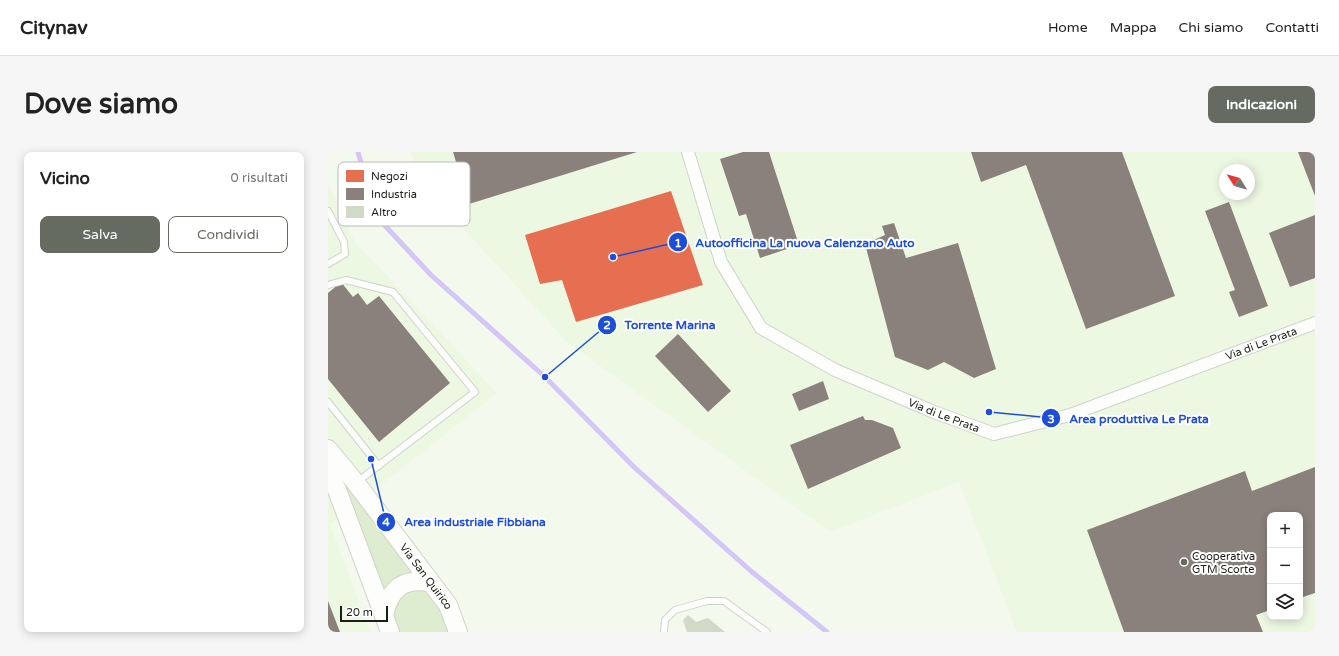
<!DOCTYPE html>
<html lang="it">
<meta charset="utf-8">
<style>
:root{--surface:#fff;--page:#f6f6f6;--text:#222;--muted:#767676;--line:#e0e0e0;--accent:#666b61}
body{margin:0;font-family:"Varela Round",sans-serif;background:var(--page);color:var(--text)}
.controls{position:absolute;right:12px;bottom:12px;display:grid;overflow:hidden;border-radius:8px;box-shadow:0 2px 10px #0003}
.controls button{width:36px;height:36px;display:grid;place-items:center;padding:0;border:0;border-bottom:1px solid var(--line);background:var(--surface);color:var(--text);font:20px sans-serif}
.compass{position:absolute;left:891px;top:12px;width:36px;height:36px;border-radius:50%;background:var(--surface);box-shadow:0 2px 10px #0003;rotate:307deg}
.scale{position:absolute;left:12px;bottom:10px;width:48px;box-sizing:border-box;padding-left:4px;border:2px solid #1a1e16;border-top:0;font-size:11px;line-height:14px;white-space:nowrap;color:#1a1e16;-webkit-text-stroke:3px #fff;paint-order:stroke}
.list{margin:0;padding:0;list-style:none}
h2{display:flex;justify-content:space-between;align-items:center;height:52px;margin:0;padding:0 16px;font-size:17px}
h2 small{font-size:13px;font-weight:400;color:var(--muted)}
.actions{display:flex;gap:8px;padding:12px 16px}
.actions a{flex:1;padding:9px 0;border:1px solid var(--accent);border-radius:8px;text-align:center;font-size:14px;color:var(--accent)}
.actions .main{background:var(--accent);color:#fff}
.icon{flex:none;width:22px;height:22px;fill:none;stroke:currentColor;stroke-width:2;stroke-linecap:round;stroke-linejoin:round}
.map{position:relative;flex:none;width:987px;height:480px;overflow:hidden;border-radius:8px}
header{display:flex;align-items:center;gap:24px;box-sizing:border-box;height:56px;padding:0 20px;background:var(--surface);border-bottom:1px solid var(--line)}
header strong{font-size:19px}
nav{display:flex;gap:22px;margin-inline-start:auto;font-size:14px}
.intro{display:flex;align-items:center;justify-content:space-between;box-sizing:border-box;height:96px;padding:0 24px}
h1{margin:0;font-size:28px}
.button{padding:10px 18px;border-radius:8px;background:var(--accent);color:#fff;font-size:14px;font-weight:700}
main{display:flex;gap:24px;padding:0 24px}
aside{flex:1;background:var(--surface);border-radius:8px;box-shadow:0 2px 10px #0003}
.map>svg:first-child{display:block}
</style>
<header>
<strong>Citynav</strong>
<nav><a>Home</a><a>Mappa</a><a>Chi siamo</a><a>Contatti</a></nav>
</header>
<div class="intro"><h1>Dove siamo</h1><a class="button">Indicazioni</a></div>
<main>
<aside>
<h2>Vicino<small>0 risultati</small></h2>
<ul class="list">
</ul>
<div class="actions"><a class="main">Salva</a><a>Condividi</a></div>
</aside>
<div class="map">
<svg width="987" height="480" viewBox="0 0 987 480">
<rect width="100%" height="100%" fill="#f3f9ed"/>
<!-- built -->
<g fill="#edf8e3" fill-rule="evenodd">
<path d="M83,0H987V480H689L631,330L502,380L239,190L94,31ZM897,18H921V42H897ZM942,363H972V465H942Z"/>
<path d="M0,30L27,90L169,241L2,373L42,480H0Z"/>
</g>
<!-- green -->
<g fill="#deedcf">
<path d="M19,333L91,423L55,443L17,336Z"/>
<path d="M96,437L104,441L123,480H69L64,467L67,450L79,438Z"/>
</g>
<!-- shops -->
<path fill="#e76f51" d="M343,39L375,133L248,170L234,128L212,132L197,83Z"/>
<!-- industry -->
<g fill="#8a817c">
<path d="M125,0H309L141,52Z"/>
<path d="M415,0H441L471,93L432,106L418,62L411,64L392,7Z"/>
<path d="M643,0H794L847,144L758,177L698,13L653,30Z"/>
<path d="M970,0H987V44Z"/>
<path d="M901,50L940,154L911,165L901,140L907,138L877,59Z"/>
<path d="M987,63V126L962,135L941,81Z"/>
<path d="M566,71L578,106L630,91L668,217L646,226L616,210L600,218L567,205L537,92L557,83L554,74Z"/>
<path d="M13,130L25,145L30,141L39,153L51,144L122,231L51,290L0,227V141Z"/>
<path d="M350,182L403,239L380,260L327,204Z"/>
<path d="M495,229L501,247L471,259L464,242Z"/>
<path d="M535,264L537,268H544L565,276L573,296L480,337L462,293Z"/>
<path d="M987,315V441L972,446V363H942V458L928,463L935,480H796L759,378L917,319L924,339Z"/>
<path d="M0,449L12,480H0Z"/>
</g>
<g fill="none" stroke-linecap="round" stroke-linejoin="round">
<!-- stream -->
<path stroke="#d4c6f6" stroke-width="5" d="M30,0L48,64L103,123L217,225L306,315L424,420L499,480"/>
</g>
<!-- building -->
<path fill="#d0dac6" d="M360,463L368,470L380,466L397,480H359L355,468Z"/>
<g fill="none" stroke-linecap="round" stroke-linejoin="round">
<!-- lane casing -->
<g stroke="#ced3ca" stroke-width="8">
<g id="lane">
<path d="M0,59L16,90L17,102L0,112"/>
<path d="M0,133L18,128L65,140L147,240L29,330"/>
<path d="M0,250L51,314"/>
<path d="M336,480L337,468L347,458L379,449H396L439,480"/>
</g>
</g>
<!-- street casing -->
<g stroke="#ced3ca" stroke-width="14">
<g id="street">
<path id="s1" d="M360,0L393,110L433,176L507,218L606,260L666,282L742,263L987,171"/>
</g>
</g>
<!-- secondary casing -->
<g stroke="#ced3ca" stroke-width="20">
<g id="secondary">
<path id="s2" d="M0,297L28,331L120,453L130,480"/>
<path d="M0,319L9,338L62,480"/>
<path d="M56,463C62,436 75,426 102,430"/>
</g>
</g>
<!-- lane -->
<use href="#lane" stroke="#fdfefc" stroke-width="6"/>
<!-- street -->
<use href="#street" stroke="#fdfefc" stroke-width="12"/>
<!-- secondary -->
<use href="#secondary" stroke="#fdfefc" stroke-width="18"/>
</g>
<!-- markers -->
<circle fill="#666b61" stroke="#fff" stroke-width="1.5" cx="856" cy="410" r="4"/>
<g text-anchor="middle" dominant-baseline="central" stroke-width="4" stroke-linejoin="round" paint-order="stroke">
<!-- street labels -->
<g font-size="11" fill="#1a1e16" stroke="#fff">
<text stroke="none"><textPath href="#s1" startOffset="731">Via di Le Prata</textPath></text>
<text stroke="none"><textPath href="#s1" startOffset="395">Via di Le Prata</textPath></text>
<text stroke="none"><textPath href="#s2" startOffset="161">Via San Quirico</textPath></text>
</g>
<!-- poi labels -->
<g font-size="11" fill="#1a1e16" stroke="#fff" text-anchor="start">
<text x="864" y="404">Cooperativa<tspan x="864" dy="13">GTM Scorte</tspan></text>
</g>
</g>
<!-- legend -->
<rect x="10" y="10" width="132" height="64" rx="6" fill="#fff" stroke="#babcb9" stroke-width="1"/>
<rect x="18" y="18" width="18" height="12" fill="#e76f51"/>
<rect x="18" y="36" width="18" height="12" fill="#8a817c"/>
<rect x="18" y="54" width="18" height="12" fill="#d0dac6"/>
<g font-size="11" fill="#1a1e16">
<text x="43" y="28">Negozi</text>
<text x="43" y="46">Industria</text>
<text x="43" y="64">Altro</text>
</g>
<!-- callouts -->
<path fill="none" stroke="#1d4ed8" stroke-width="1.5" d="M285 105L350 90M217 225L279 173M661 260L723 266M43 307L58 370"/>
<g fill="#1d4ed8" stroke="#fff" stroke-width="1.5">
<circle cx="285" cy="105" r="4"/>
<circle cx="217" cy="225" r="4"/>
<circle cx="661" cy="260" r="4"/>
<circle cx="43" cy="307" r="4"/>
<circle cx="350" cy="90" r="10"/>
<circle cx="279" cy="173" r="10"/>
<circle cx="723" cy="266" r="10"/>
<circle cx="58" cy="370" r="10"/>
</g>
<g font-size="12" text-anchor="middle" font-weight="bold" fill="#fff">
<text x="350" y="95">1</text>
<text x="279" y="177">2</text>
<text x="723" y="271">3</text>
<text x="58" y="374">4</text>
</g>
<g font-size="12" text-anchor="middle" font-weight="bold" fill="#1d4ed8" stroke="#fff" stroke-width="4" stroke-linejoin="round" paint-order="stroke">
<text x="477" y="95">Autoofficina La nuova Calenzano Auto</text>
<text x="342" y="177">Torrente Marina</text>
<text x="811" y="271">Area produttiva Le Prata</text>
<text x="147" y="374">Area industriale Fibbiana</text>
</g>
</svg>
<div class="controls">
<button>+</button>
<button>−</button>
<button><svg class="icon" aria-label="layers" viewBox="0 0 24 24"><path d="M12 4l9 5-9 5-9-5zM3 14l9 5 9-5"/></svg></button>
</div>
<svg class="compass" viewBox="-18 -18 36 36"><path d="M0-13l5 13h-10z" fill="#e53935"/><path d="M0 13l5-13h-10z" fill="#767676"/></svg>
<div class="scale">20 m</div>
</div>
</main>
